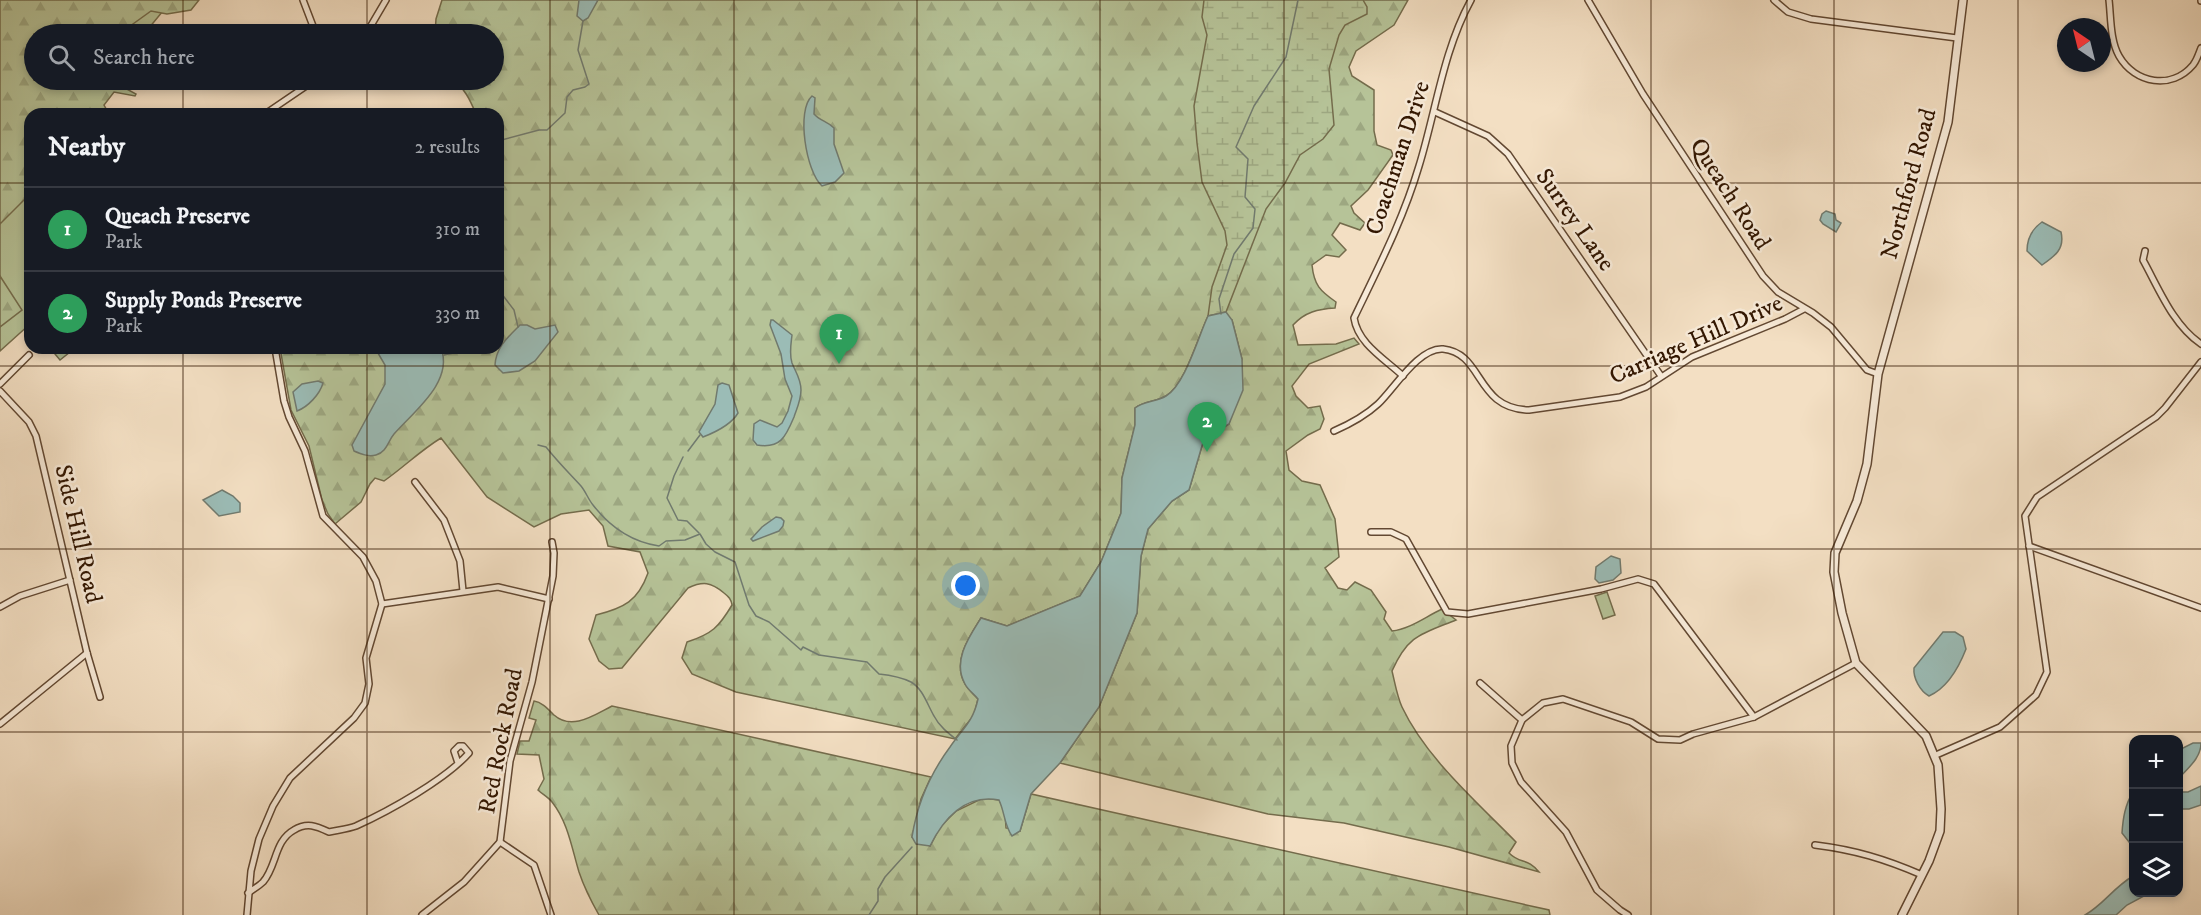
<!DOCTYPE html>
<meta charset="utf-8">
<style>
:root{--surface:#171b24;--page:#242831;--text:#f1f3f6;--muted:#9ea1a6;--line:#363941;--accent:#c59692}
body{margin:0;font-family:"IM FELL DW Pica",serif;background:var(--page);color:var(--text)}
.controls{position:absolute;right:18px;bottom:18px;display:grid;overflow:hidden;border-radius:12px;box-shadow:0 3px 9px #0003}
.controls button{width:54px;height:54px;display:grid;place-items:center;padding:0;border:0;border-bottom:2px solid var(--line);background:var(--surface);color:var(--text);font:30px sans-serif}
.compass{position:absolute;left:2057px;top:18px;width:54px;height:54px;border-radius:50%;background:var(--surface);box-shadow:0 3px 9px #0003;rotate:325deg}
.you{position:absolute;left:966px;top:586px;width:21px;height:21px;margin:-15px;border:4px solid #fff;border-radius:50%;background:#1a73e8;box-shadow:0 0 0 9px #1a73e833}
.badge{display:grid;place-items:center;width:39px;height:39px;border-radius:50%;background:var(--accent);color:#fff;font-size:20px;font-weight:700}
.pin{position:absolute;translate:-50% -50px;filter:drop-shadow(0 2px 3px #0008)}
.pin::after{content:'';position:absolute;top:32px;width:21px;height:18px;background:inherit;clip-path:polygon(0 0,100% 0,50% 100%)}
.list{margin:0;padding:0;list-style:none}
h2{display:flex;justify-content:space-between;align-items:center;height:78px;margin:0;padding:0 24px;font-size:26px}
h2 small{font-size:20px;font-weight:400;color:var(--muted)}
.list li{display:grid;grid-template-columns:39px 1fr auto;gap:18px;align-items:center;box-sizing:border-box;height:84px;padding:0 24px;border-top:2px solid var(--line)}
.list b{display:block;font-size:22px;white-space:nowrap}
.list p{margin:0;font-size:20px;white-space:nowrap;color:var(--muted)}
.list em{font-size:20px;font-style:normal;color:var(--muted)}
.icon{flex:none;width:33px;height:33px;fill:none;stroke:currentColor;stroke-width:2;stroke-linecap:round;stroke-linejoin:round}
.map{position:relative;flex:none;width:2201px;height:915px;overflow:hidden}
.search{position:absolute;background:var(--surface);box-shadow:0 3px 9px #0003;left:24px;top:24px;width:480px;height:66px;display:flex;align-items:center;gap:15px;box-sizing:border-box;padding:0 21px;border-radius:33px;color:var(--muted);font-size:22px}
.panel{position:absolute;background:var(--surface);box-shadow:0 3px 9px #0003;left:24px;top:108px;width:480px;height:246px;border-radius:18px}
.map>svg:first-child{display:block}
</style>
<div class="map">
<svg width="2201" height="915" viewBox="0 0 2201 915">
<defs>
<pattern id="forest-firs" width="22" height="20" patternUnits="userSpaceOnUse" patternTransform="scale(1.5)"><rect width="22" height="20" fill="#b6c398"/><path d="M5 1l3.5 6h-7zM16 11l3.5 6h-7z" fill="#9da781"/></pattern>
<pattern id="wetland-marsh" width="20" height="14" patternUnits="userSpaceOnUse" patternTransform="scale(1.5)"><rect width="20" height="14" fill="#b6c398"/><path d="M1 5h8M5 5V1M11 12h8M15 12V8" fill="none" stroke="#9da781"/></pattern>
</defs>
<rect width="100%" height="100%" fill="#f3dfc3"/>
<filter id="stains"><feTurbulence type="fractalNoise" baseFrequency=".00333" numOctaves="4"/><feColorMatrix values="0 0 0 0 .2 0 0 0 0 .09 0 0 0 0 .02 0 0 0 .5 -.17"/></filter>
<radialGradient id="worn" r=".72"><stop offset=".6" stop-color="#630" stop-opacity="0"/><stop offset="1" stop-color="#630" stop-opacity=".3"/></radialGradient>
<!-- green -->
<g fill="#b6c398" stroke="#746c4c" stroke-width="1.5">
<path d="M0,0H172L144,34H34V80H107L88,103L30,114V324L0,351Z"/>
<path d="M50,348H75L60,360Z"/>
<path d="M1607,592L1615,615L1603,619L1595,596Z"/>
</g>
<!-- forest -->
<g fill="url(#forest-firs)" stroke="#746c4c" stroke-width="1.5">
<path d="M0,0H199L191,10L167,14L151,11L119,34H34V80H87L90,83L114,82L136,94L135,96L114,92L104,105L109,114H30V194L0,224Z"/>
<path d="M442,0H1408L1394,25L1356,51L1349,67L1352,76L1374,90V131L1377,145L1391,150L1393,155L1368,190L1351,206L1354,213L1365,223L1360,230L1340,223L1332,235L1346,250L1339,257L1326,255L1312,265C1314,285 1320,291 1336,302L1335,308C1318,309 1305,312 1293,325L1298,345L1336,344L1354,338L1359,344L1309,364L1292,386L1296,396L1308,408L1320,406L1324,419L1320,429L1308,435L1286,451L1289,470L1302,481L1320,485L1335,519L1339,557L1325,568L1338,588L1347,590L1355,582L1371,590L1386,612L1384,619L1392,631C1410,629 1425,617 1442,609L1456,620C1421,634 1408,635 1392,671C1395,683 1397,696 1402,707C1426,758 1477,802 1516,842L1509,853C1521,865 1527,857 1539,872L1449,847L1344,823L1268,814L1060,763L1099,707L1137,613L1141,556L1148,529L1172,501L1189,490L1204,439L1229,424L1242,359L1232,320L1208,316C1198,337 1185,385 1166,396C1156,402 1144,401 1135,408V425L1122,478L1121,513L1101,562L1080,596L1007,626L981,618C969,637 952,661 965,684C968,690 974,694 978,699L974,715L955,739L736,692L692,674L682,658L687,642C712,634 719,627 732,605C731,599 729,597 724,593C711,582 703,581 688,588L622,668L609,669L599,661L589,639L596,615C624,608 638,601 648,573L640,552L608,546L603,526L589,510L561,514L534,527L487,497L441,438C421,450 404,467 384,481L375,478L370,484L361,502L335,524L328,514L322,500L309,446L291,410L280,348H498V114H476C471,102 464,86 452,80H494V34H435L436,19Z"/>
<path d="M0,276L22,310L0,327Z"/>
<path d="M534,701C542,702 548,709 554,715C572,731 594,715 612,706L931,777L921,799L912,837L930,846L940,827L956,811L983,798L999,800L1005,812L1006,828L1020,831L1031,794L1549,910L1550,915H599C591,901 584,887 579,872C572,849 568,822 552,802C548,797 542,794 538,790L544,779L539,755L517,754L520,741H529L536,720L529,718Z"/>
</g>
<!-- wetland -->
<path fill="url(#wetland-marsh)" stroke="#746c4c" stroke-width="1.5" d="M1204,0H1363L1367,7V14L1345,25L1339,35L1329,69L1334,125L1323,139L1300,155L1285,183L1266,209L1226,312L1208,316L1212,287L1227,245L1225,231L1202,182L1197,143L1194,106L1207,35L1202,17Z"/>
<!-- water -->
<g fill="#9bbcb6" stroke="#717a6e" stroke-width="1.5">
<path d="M579,0H598L588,18L583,21L577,16Z"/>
<path d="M812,96L815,98L814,114C820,121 827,121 834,128V144L844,173L835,182L822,186C806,172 796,110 812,96Z"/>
<path d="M1826,211L1835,214L1836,220L1841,223L1836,232L1823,224L1820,220L1822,214Z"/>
<path d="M2042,222L2061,232C2065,249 2055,256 2042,265L2027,251C2027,239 2032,229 2042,222Z"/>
<path d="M1226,312L1232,320L1242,359L1243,390L1229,424L1204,439L1189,490L1172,501L1148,529L1141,556L1137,613L1099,707L1060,763L1031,794L1020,831L1012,836C1004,825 1005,813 999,800C966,794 944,818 930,846L916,844L912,837C917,805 930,774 950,747C963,728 973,722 978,699C974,694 968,690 965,684C952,661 969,637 981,618L1007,626L1080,596L1101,562L1121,513L1122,478L1135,425V408C1144,401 1156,402 1166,396C1185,385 1198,337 1208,316Z"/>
<path d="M771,320H773L792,335C791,344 789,354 792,363C796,373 801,379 801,390C801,400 797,408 794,417C786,436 781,449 757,445L753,440L754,424L760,420L777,427L782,423L788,411L792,396L785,379L781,354L770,325Z"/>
<path d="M520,325H527L535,329L555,325L558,332L535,361L519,371L503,373L495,365C496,347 508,337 520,325Z"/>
<path d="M375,348H441C454,382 413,412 394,434C388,441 387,452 376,455C368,457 361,454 354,451L352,445L385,384V365Z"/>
<path d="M318,381L323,383C320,394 308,407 297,411L293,392L302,384Z"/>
<path d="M722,383L729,385L738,413C731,425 716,432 703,437L699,432L715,404L718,385Z"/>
<path d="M222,490L233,496L240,503V512L219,516L203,500Z"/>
<path d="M776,517L781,518L784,521L783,526L779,531L753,541L751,539L762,527Z"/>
<path d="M1611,556L1620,559L1621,573L1613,580L1599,583L1595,579L1596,567Z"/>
<path d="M1943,632H1955L1963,637L1966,649C1959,667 1947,688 1929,696C1920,691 1913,678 1914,668Z"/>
<path d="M2193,743H2201C2201,758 2188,768 2179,778V750Z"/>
<path d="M2201,786V805L2189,809H2179V790L2180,792H2188Z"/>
<path d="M2133,792V847L2122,833C2123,818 2125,805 2133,792Z"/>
<path d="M2133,876L2134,892L2148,893L2146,895L2127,905L2116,915H2085C2104,904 2113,888 2133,876Z"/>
</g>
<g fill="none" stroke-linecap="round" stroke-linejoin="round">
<!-- stream -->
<g stroke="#717a6e" stroke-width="1.5">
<path d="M498,141L539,130H547L565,113L567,97L573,90L585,87L589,84L578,50L583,21"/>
<path d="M498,289L514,310L518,327"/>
<path d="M1221,314L1219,299L1234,254L1253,228L1255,209L1245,197L1248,159L1236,147L1254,106L1286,57L1298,0"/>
<path d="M444,355L477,348"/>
<path d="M538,445L546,447C557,461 569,473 581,486C586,492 588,499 593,505C610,527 632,542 659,546L666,541L685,540L700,534L706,544L715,552L735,562L749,605L756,616L769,622L801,650L803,647L819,655L867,662L879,674C888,675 903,678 911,682C923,689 927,704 934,716C939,726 948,733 957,740"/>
<path d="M688,451L700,435"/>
<path d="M683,457L674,476L667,498L678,520L687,521L699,533"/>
<path d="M869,915L878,901V889L885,877L912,847"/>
</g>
<!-- minor casing -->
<g stroke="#624832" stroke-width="8">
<g id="minor">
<path d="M303,0L316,34"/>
<path d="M1588,0L1643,94L1763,276L1778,292L1813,313L1831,327L1867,370L1878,374"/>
<path d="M1774,0L1788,12L1811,19L1957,38"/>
<path d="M2109,0C2111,17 2110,40 2119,56C2135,84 2172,90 2193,65C2197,60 2199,53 2201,48"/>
<path d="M2201,0V1"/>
<path d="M366,34L386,0"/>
<path d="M1435,112L1488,136L1508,154L1661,376"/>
<path d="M265,114L315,80"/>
<path d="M2145,251L2143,260C2159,289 2173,325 2201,344"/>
<path d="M1403,376C1385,359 1358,344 1354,318C1378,268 1403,220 1419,166C1436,111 1443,51 1471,0"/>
<path d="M0,384L29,355"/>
<path d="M0,391L29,422L36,436L87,653L100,697"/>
<path d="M1334,431C1350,424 1365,416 1378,404C1394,389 1419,347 1443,349C1484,353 1475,409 1529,410L1620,397L1646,387L1692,357L1785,319L1804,309"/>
<path d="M415,482L444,520L460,561L463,591"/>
<path d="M1371,532H1391L1406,539L1447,612L1468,614L1601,589L1638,579L1654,584L1754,717"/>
<path d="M2029,546L2201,608"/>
<path d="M382,604L498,587L549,599"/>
<path d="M0,607L20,596L70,580"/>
<path d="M1480,683L1522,720"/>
<path d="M0,724L87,653"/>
<path d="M1936,755L2000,727L2036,695L2047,672L2025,516L2037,497L2156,417L2165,408L2201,362"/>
<path d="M500,842L534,865L551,915"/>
<path d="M1815,845C1855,850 1885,859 1922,875"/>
<path d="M248,893C252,890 259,886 263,882C277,866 274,841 294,830C307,822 316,826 329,832C338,830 348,829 356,826C389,811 445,780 469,753L463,746H459L454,751L458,763"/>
<path d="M247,915L251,871L259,839L273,806L290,778L354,718L365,703L369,684L366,658L382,604L376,581L363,557L323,516L305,451L289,417L284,401L275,348"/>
<path d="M422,915L464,882L500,842L510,761L532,682L553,576L554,553L552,542"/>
<path d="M1628,915L1620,910L1597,890L1566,832L1521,782L1512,763L1511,746L1522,720L1543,703L1563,699L1631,722L1658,739L1680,740L1693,734L1754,717L1856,663"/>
</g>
</g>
<!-- tertiary casing -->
<g stroke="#624832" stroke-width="10">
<path id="tertiary" d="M1902,915L1929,861L1940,831L1941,809L1938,765L1926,736L1856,663L1842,613L1834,572L1835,553L1857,501L1867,464L1878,374L1948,122L1963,0"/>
</g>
<!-- minor -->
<use href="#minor" stroke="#f7ead8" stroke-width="5"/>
<!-- tertiary -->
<use href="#tertiary" stroke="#f7ead8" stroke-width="7"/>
</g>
<!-- grid -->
<path fill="none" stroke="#321601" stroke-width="1.5" stroke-opacity="0.55" d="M183,0V34M367,0V34M550,0V915M734,0V915M917,0V915M1100,0V915M1284,0V915M1467,0V915M1651,0V915M1834,0V915M2018,0V915M183,80V114M367,80V114M0,183H30M498,183H2201M183,348V915M367,348V915M0,366H2201M0,549H2201M0,732H2201"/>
<g text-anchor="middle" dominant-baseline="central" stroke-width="5" stroke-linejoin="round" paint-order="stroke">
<!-- street labels -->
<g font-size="24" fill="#321601" stroke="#f7ead8">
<text transform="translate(1398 158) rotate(-72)">Coachman Drive</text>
<text transform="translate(1909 184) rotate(-75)">Northford Road</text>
<text transform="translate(1730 194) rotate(57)">Queach Road</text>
<text transform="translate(1575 220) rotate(55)">Surrey Lane</text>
<text transform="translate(1696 340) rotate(-24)">Carriage Hill Drive</text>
<text transform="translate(78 534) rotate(77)">Side Hill Road</text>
<text transform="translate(501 741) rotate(-79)">Red Rock Road</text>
</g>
</g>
<rect width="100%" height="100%" filter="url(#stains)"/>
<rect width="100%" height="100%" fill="url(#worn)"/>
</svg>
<div class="controls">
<button>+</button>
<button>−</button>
<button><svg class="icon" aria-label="layers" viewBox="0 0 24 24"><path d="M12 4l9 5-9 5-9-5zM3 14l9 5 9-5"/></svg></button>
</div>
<svg class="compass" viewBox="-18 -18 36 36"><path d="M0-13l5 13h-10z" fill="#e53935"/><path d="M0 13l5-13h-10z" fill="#9ea1a6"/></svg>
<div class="you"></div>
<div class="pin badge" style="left:839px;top:364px;background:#2e9e5b">1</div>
<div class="pin badge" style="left:1207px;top:452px;background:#2e9e5b">2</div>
<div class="search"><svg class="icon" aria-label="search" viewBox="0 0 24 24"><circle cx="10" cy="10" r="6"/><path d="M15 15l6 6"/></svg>Search here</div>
<section class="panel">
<h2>Nearby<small>2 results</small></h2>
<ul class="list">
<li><span class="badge" style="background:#2e9e5b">1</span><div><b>Queach Preserve</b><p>Park</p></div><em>310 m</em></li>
<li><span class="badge" style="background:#2e9e5b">2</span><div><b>Supply Ponds Preserve</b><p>Park</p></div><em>330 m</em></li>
</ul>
</section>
</div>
